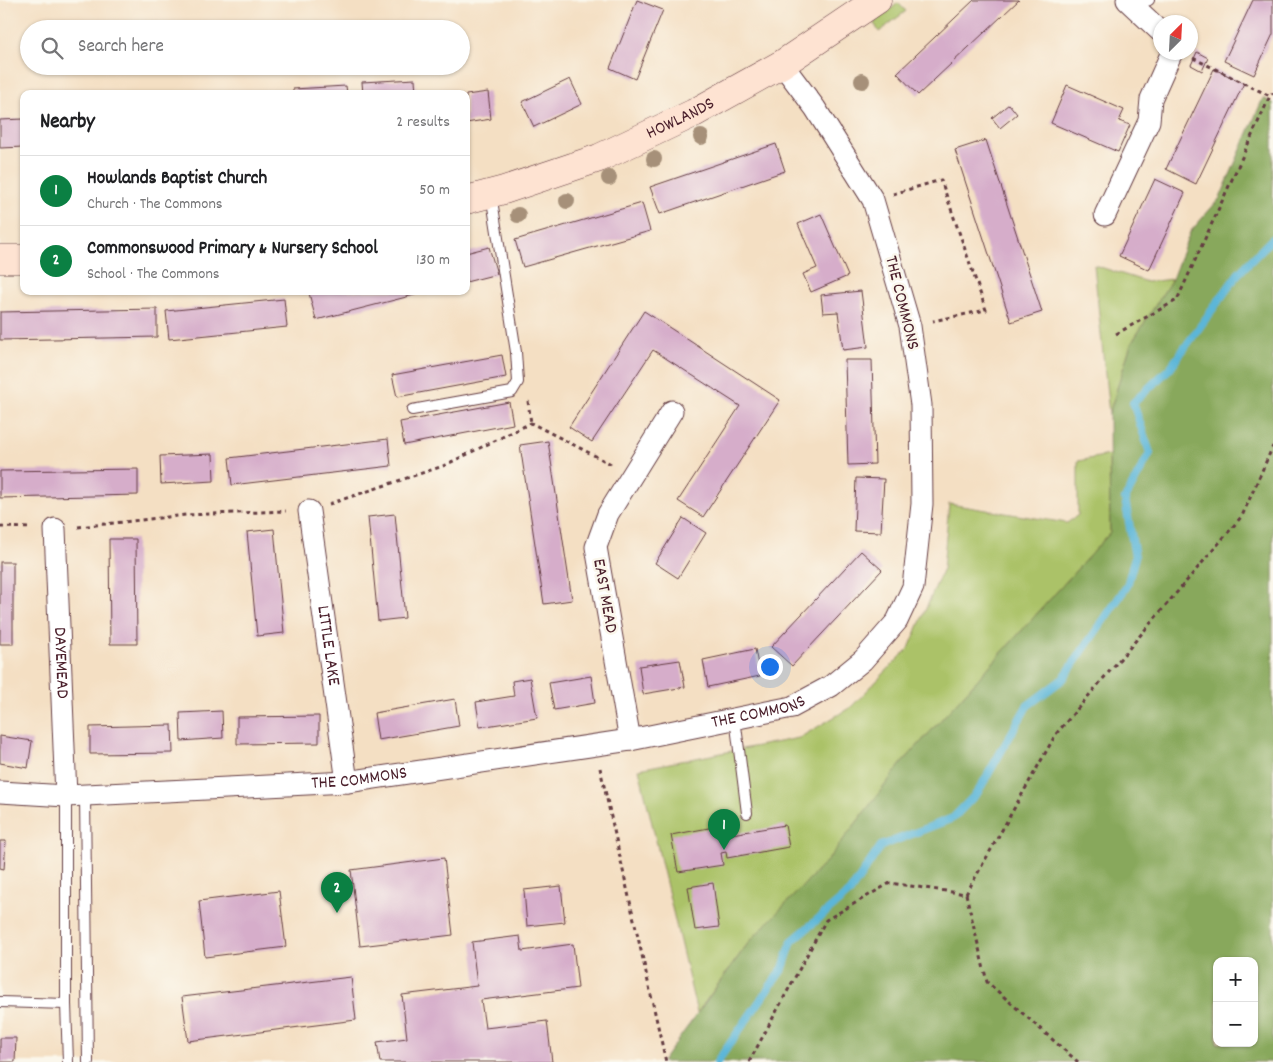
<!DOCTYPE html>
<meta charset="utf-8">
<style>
:root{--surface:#fff;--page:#f2f2f2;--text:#202124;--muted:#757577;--line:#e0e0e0;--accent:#0b8043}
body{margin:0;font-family:Dekko,sans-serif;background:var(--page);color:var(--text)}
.controls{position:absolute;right:15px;bottom:15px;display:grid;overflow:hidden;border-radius:10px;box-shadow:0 1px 4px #0004}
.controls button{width:45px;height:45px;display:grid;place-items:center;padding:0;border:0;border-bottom:1px solid var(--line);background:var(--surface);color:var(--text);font:25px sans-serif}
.compass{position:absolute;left:1153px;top:15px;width:45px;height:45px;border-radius:50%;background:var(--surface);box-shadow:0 1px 4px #0004;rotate:24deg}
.you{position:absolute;left:769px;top:666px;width:18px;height:18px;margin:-12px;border:4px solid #fff;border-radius:50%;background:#1a73e8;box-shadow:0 0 0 8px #1a73e833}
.badge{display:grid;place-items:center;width:32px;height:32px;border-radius:50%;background:var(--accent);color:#fff;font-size:16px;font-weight:700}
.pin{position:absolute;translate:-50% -41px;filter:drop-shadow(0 1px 2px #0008)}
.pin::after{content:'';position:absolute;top:26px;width:18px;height:15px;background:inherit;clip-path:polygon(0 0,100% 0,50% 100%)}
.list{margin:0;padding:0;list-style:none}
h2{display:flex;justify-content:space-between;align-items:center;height:65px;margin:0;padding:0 20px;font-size:21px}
h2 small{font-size:16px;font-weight:400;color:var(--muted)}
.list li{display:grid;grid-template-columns:32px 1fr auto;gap:15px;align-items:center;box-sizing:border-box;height:70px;padding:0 20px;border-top:1px solid var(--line)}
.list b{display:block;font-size:19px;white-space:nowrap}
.list p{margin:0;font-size:16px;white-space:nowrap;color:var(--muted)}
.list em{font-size:16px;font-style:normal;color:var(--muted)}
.icon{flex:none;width:28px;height:28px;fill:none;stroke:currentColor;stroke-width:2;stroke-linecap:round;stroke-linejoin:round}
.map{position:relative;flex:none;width:1273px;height:1062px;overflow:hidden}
.search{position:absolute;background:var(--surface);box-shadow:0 1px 4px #0004;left:20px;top:20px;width:450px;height:55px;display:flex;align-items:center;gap:12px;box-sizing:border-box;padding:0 18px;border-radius:28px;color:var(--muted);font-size:19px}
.panel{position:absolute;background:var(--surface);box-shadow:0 1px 4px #0004;left:20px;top:90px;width:450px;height:205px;border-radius:10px}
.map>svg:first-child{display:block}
</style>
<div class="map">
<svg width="1273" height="1062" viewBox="0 0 1273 1062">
<rect width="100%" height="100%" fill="#fbf7ec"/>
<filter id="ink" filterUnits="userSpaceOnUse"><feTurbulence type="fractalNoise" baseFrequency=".02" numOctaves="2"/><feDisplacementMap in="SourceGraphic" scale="10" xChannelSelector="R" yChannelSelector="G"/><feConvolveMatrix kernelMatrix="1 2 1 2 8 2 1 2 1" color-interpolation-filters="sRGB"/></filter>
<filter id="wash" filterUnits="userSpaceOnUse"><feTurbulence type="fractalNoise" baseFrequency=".0096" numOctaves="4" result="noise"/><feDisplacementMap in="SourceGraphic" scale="20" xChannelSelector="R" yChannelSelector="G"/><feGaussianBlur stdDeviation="1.12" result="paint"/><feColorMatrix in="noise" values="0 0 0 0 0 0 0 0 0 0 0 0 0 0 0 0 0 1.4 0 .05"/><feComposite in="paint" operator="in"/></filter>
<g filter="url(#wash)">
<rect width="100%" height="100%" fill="#f4dfc3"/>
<!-- green -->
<g fill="#abc267" stroke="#7a7049">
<path d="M898,3L906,11L879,32L874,23Z"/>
<path d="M1094,265L1147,282L1172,279L1131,344L1109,414Z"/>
<path d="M1109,455L1110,533L902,763L827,861L749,942L697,1013L639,769L799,738L851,707L909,648L943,569L949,504L1067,523L1078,515V461Z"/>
</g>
<!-- forest -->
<path fill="#88a85c" stroke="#696444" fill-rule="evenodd" d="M1263,98L1273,103V1062H662L749,942L827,861L902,763L1110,533L1109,414L1131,344L1172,279L1190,232L1220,198ZM1217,961H1254V1043H1217Z"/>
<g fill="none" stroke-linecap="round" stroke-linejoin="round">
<!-- stream -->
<path stroke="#5bb6d8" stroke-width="8" d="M717,1062L783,968L792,941L850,892L881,846L953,818L978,792L1027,706L1063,679L1127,586L1135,557L1125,499L1150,453L1133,403L1170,368L1238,274L1273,238"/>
</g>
<g id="blocks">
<!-- building -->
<g fill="#d6adca">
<path d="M637,0L663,10L635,79L610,68Z"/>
<path d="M974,0H1019L918,95L897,73Z"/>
<path d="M1253,0H1273V34L1254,75L1224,61Z"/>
<path d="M1197,52L1208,58L1202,71L1191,65Z"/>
<path d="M1214,69L1244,83L1196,184L1166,169Z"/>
<path d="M415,79L416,94H363L362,82Z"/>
<path d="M570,79L582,104L534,127L522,102Z"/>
<path d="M1067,85L1124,110L1119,121L1130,125L1118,152L1051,123Z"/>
<path d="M346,86L347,94H293V89Z"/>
<path d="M488,92L491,119L466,123V95Z"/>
<path d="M1009,104L1017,114L1000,128L992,118Z"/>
<path d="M24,119V147L0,148V120Z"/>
<path d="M986,140L1042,312L1011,322L955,150Z"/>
<path d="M776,144L785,171L660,214L650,187Z"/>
<path d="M1155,179L1185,193L1149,270L1119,256Z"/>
<path d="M642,203L650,231L523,267L515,240Z"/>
<path d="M821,214L848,276L811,292L803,274L817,268L798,224Z"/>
<path d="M489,247L497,274L466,282V253Z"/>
<path d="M315,291H426V292L316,320L309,293Z"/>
<path d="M861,291L868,347L843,350L838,312L823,313L821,295Z"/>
<path d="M284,299L287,327L169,339L166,311Z"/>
<path d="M157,309V337L0,340V312Z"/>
<path d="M644,311L780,400L703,517L678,501L740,406L653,350L592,442L569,427Z"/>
<path d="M502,355L506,377L397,397L392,375Z"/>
<path d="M845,360H872L875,464L848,465Z"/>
<path d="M509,402L513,424L404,445L400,422Z"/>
<path d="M388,439L391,466L232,485L229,458Z"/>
<path d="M548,441L572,600L544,604L520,445Z"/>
<path d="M213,454L214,481L161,484L160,456Z"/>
<path d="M138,469V495L0,498V471Z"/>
<path d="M856,478L884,479L881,532L854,531Z"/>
<path d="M395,514L405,618L378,621L368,517Z"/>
<path d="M683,518L706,533L678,578L655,563Z"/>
<path d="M274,529L284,633L257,636L247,532Z"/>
<path d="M109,539H136L137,644H110Z"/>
<path d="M861,551L882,570L792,666L771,647Z"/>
<rect x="0" y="562" width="13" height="82"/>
<path d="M755,649L760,676L708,687L703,660Z"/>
<path d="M680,660L685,687L643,694L639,666Z"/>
<path d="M591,676L595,703L554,710L549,683Z"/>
<path d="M530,678L537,718L480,727L476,702L514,696L512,681Z"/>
<path d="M455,699L459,726L378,740L374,713Z"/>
<path d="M222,711L223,738L181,741L180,713Z"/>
<path d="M319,716V743L237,744V717Z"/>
<path d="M172,725L173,753L90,754V727Z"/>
<path d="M0,736L32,741L28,768L0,763Z"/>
<path d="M725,825L726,835L785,825L789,847L727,858L726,852L721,853L723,865L678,872L671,835Z"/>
<path d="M0,841H6L4,869L0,868Z"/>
<path d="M444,858L453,935L360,946L351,870Z"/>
<path d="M713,883L719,927L695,930L688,887Z"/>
<path d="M561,886L565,922L527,926L524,890Z"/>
<path d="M279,891L286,947L205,957L199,901Z"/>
<path d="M520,936L522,951L573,944L578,988L481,1000L485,1028L547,1021L552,1062H380L377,1042L407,1038L402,995L477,986L472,942Z"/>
<path d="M351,977L356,1020L188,1041L182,997Z"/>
<path d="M0,1038H16L15,1062H0Z"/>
</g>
</g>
</g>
<g filter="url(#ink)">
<use href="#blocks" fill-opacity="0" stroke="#643c42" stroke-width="1"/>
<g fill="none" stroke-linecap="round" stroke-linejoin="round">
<!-- lane casing -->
<g stroke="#643c42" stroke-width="12">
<g id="lane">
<path d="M1134,6L1149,0"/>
<path d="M412,410L512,392L518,382L516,352L491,194"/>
<path d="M735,718L747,813"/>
<path d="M85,795L88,1062"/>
<path d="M66,796V1004L68,1062"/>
<path d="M0,1002L66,1004"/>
</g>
</g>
<!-- street casing -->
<g stroke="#643c42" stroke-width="23">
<g id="street">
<path d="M1127,0L1160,31"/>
<path d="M1105,215L1149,121L1151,99L1172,52"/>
<path id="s1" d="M309,511L347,782"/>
<path id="s2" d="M55,529L66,796"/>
<path d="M630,740L596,547L608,514L672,411"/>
<path id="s3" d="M0,792L66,796L347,782L630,740L792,707L831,686L863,660L897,621L913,587L922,504L921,405L910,326L873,200L815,108L782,64"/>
</g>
</g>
<!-- secondary casing -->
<g stroke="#643c42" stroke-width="29">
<g id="secondary">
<path id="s4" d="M466,200L504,190L599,158L694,113L782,64L877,0"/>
<path d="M0,259H24"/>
</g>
</g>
<!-- path -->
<g stroke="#643c42" stroke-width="3" stroke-dasharray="4 4" stroke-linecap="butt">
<path d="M1193,58L1270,96L1273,93"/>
<path d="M893,194L941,180L986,310L933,321"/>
<path d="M1116,334L1177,300L1270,96"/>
<path d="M528,401L531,423"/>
<path d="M329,504L443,466L531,423L613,465"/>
<path d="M0,527L32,528"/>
<path d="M78,527L186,515L286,511"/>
<path d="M600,768L666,1062"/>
<path d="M966,894L987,982L1078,1062"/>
<path d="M749,1062L826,920L890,883L966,894L1056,734L1242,516L1273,446"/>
</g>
<!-- lane -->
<use href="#lane" stroke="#fff" stroke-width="10"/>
<!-- street -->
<use href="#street" stroke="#fff" stroke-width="21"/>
<!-- secondary -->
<use href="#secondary" stroke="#fee3d2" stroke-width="28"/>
</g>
<!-- trees -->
<g fill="#a69079">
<circle cx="862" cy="81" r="8"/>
<circle cx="701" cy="137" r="8"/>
<circle cx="654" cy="159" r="8"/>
<circle cx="609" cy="178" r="8"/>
<circle cx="567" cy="201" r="8"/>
<circle cx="518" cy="215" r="8"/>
</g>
</g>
<g text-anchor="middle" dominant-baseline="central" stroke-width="5" stroke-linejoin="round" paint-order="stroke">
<!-- street labels -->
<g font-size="18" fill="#4a1f2b" stroke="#fbf7ec">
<text stroke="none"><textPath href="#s4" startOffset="230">HOWLANDS</textPath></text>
<text transform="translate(901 303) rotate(76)">THE COMMONS</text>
<text transform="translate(604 596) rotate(80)">EAST MEAD</text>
<text stroke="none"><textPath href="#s1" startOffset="136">LITTLE LAKE</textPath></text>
<text stroke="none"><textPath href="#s2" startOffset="134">DAYEMEAD</textPath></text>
<text stroke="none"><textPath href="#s3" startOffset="765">THE COMMONS</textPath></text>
<text stroke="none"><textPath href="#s3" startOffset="360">THE COMMONS</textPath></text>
</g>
</g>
</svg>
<div class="controls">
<button>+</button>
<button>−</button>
</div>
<svg class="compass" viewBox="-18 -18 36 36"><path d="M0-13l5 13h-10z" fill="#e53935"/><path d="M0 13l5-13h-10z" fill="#757577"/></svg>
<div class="you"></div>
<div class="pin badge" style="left:724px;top:850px">1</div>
<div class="pin badge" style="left:337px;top:913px">2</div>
<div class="search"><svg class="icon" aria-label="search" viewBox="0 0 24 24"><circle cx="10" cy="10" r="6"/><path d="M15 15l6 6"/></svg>Search here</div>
<section class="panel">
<h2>Nearby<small>2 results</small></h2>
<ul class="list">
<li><span class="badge">1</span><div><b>Howlands Baptist Church</b><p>Church · The Commons</p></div><em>50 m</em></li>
<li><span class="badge">2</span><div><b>Commonswood Primary &amp; Nursery School</b><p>School · The Commons</p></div><em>130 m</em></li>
</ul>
</section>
</div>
